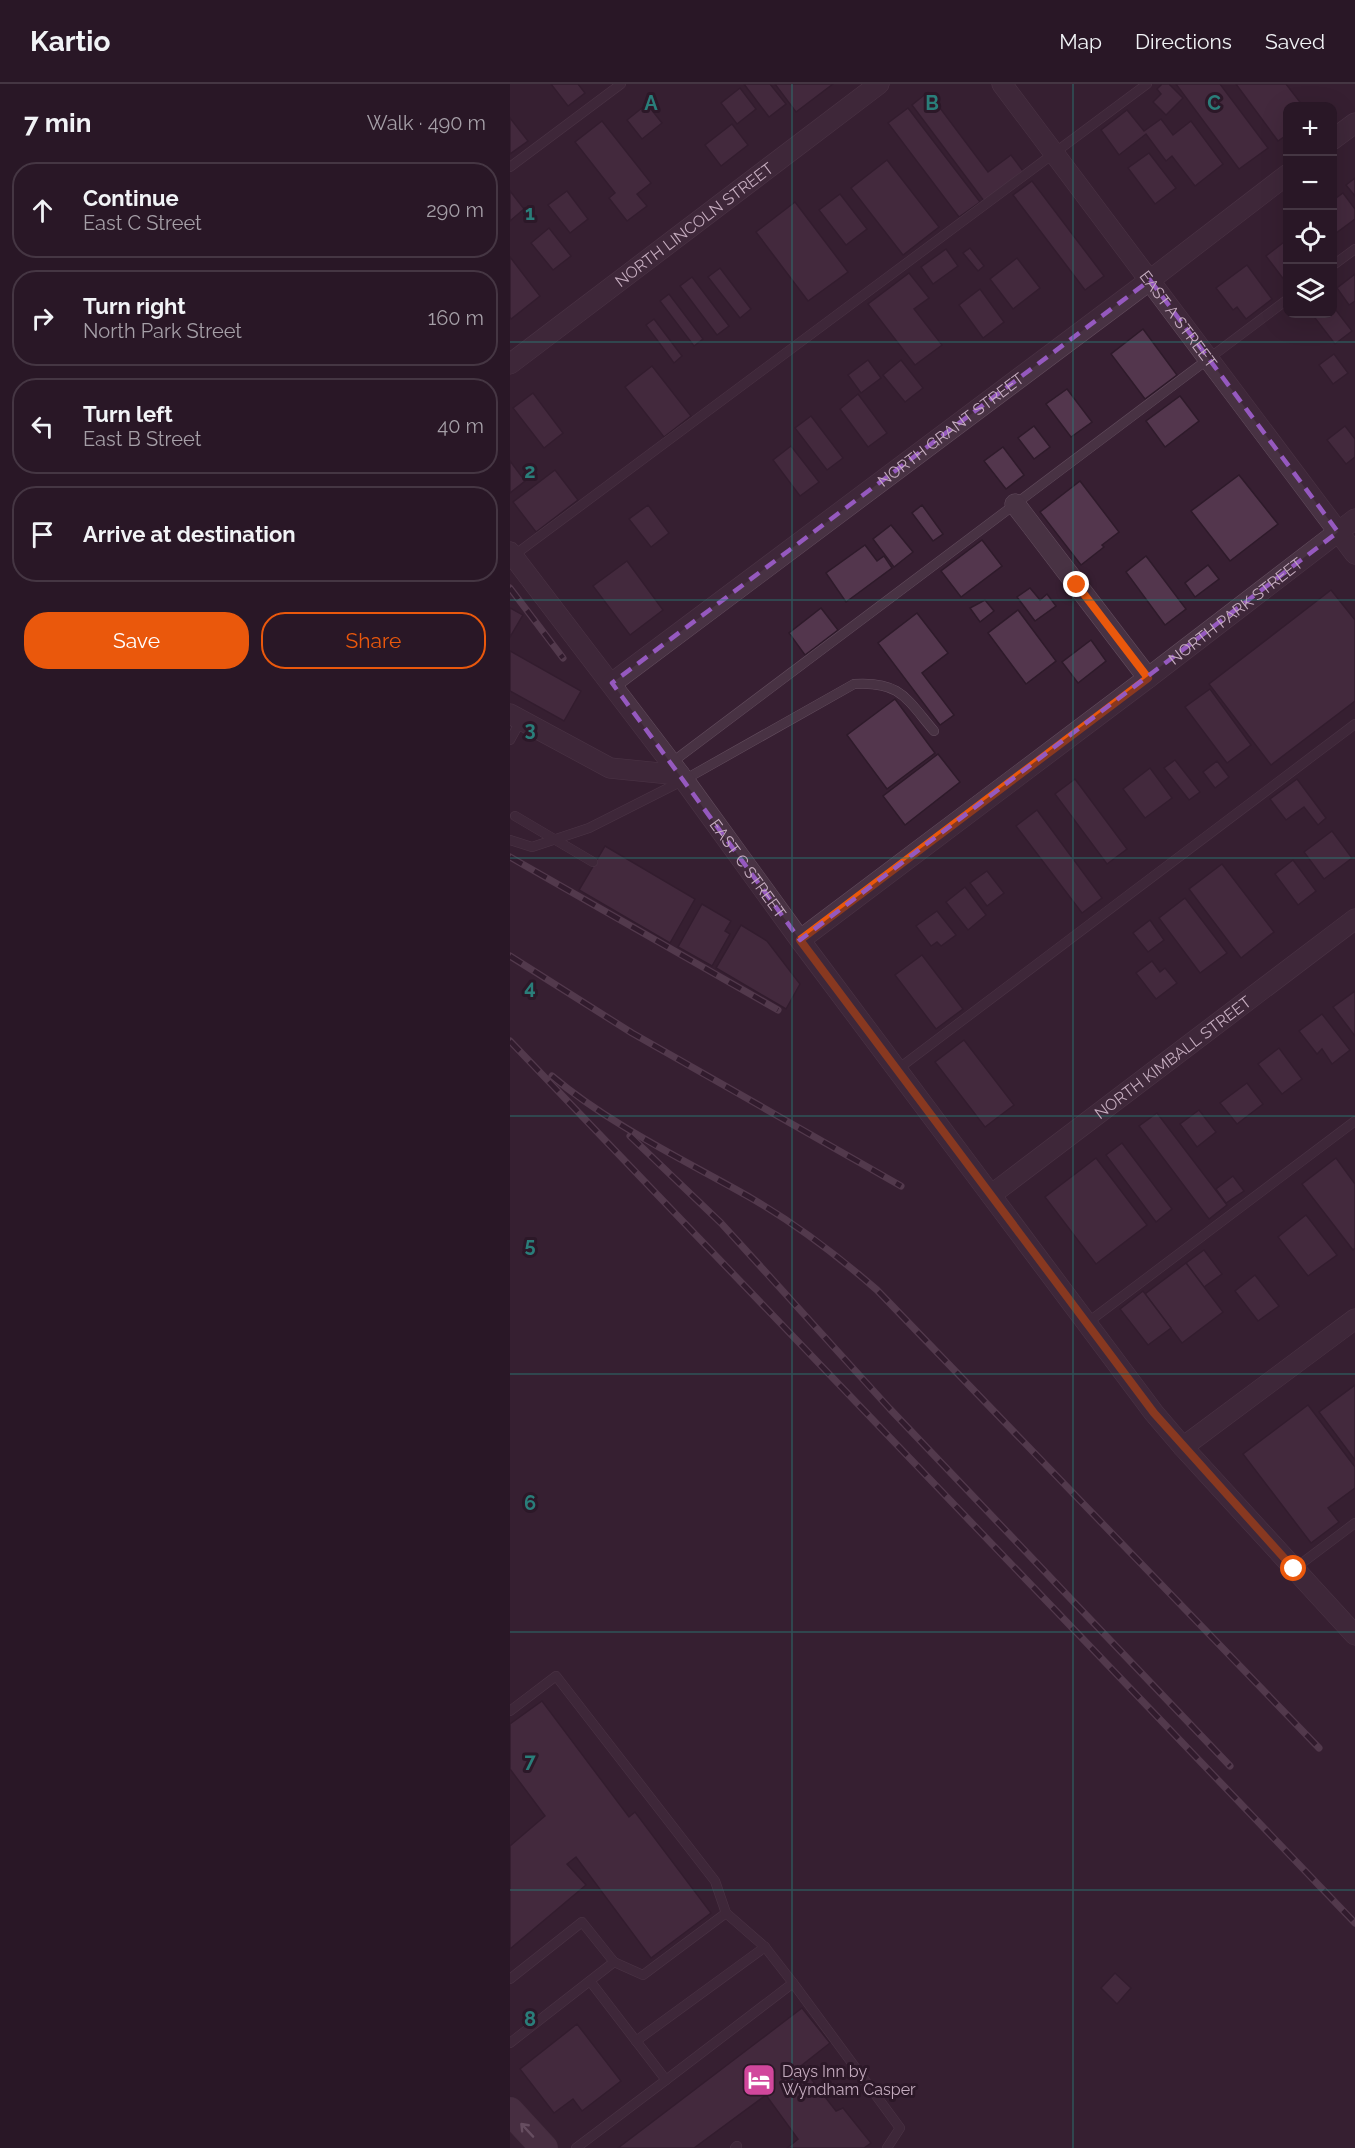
<!DOCTYPE html>
<meta charset="utf-8">
<style>
:root{--surface:#291726;--page:#352432;--text:#f1f3f6;--muted:#a59fa7;--line:#453643;--accent:#ea580c}
body{margin:0;font-family:Raleway,sans-serif;background:var(--page);color:var(--text)}
.controls{position:absolute;right:18px;top:18px;display:grid;overflow:hidden;border-radius:12px;box-shadow:0 6px 24px #0002}
.controls button{width:54px;height:54px;display:grid;place-items:center;padding:0;border:0;border-bottom:2px solid var(--line);background:var(--surface);color:var(--text);font:30px sans-serif}
.stop{position:absolute;width:18px;height:18px;margin:-14px;border:4px solid #ea580c;border-radius:50%;background:#fff}
.stop.end{background:#ea580c;border-color:#fff;box-shadow:0 2px 6px #0008}
.list{margin:0;padding:0;list-style:none}
h2{display:flex;justify-content:space-between;align-items:center;height:78px;margin:0;padding:0 24px;font-size:26px}
h2 small{font-size:20px;font-weight:400;color:var(--muted)}
.list li{display:grid;grid-template-columns:39px 1fr auto;gap:18px;align-items:center;box-sizing:border-box;height:96px;margin:0 12px 12px;padding:0 12px;border:2px solid var(--line);border-radius:24px}
.list b{display:block;font-size:22px;white-space:nowrap}
.list p{margin:0;font-size:20px;white-space:nowrap;color:var(--muted)}
.list em{font-size:20px;font-style:normal;color:var(--muted)}
.actions{display:flex;gap:12px;padding:18px 24px}
.actions a{flex:1;padding:14px 0;border:2px solid var(--accent);border-radius:24px;text-align:center;font-size:21px;color:var(--accent)}
.actions .main{background:var(--accent);color:#fff}
.icon{flex:none;width:33px;height:33px;fill:none;stroke:currentColor;stroke-width:2;stroke-linecap:round;stroke-linejoin:round}
.map{position:relative;flex:none;width:845px;height:2064px;overflow:hidden}
header{display:flex;align-items:center;gap:36px;box-sizing:border-box;height:84px;padding:0 30px;background:var(--surface);border-bottom:2px solid var(--line)}
header strong{font-size:28px}
nav{display:flex;gap:33px;margin-inline-start:auto;font-size:21px}
main{display:flex}
aside{flex:1;background:var(--surface)}
.map>svg:first-child{display:block}
</style>
<header>
<strong>Kartio</strong>
<nav><a>Map</a><a>Directions</a><a>Saved</a></nav>
</header>
<main>
<aside>
<h2>7 min<small>Walk · 490 m</small></h2>
<ul class="list">
<li><svg class="icon" aria-label="ahead" viewBox="0 0 24 24"><path d="M12 20V5M6 11l6-6 6 6"/></svg><div><b>Continue</b><p>East C Street</p></div><em>290 m</em></li>
<li><svg class="icon" aria-label="right" viewBox="0 0 24 24"><path d="M7 20v-9h11M14 6l5 5-5 5"/></svg><div><b>Turn right</b><p>North Park Street</p></div><em>160 m</em></li>
<li><svg class="icon" aria-label="left" viewBox="0 0 24 24"><path d="M17 20v-9H6M10 6l-5 5 5 5"/></svg><div><b>Turn left</b><p>East B Street</p></div><em>40 m</em></li>
<li><svg class="icon" aria-label="arrive" viewBox="0 0 24 24"><path d="M6 21V4h12l-3 4 3 4H6"/></svg><div><b>Arrive at destination</b></div></li>
</ul>
<div class="actions"><a class="main">Save</a><a>Share</a></div>
</aside>
<div class="map">
<svg width="845" height="2064" viewBox="0 0 845 2064">
<rect width="100%" height="100%" fill="#371f32"/>
<!-- building -->
<g fill="#53364d" stroke="#2e1a2a" stroke-width="1.5">
<path d="M41,0H68L75,9L58,22Z"/>
<path d="M234,0H260L276,20L259,33Z"/>
<path d="M265,0H323L286,28Z"/>
<path d="M652,0H659L673,14L656,31L643,18L651,10L647,5Z"/>
<path d="M666,0H710L758,64L729,85Z"/>
<path d="M726,0H776L793,22H778V50L768,57Z"/>
<path d="M230,4L246,25L227,40L211,19Z"/>
<path d="M418,8L478,88L501,71L513,87L474,117L402,21Z"/>
<path d="M137,20L152,39L132,55L117,36Z"/>
<path d="M398,24L470,118L449,133L378,39Z"/>
<path d="M617,26L634,47L651,35L663,51L681,37L713,80L685,102L662,72L656,77L636,50L609,71L591,46Z"/>
<path d="M0,34L18,57L0,70Z"/>
<path d="M92,37L141,99L127,110L137,122L117,137L99,114L105,109L65,58Z"/>
<path d="M222,40L238,61L211,82L195,61Z"/>
<path d="M639,69L666,104L645,120L618,84Z"/>
<path d="M377,76L429,143L393,171L341,104Z"/>
<path d="M845,94V112L836,101Z"/>
<path d="M522,97L594,192L575,206L503,111Z"/>
<path d="M0,107L14,125L0,137Z"/>
<path d="M57,107L78,135L60,149L38,121Z"/>
<path d="M833,109L845,125V135L822,152V117Z"/>
<path d="M330,110L357,145L336,161L309,126Z"/>
<path d="M285,118L338,188L298,217L246,148Z"/>
<path d="M39,144L61,172L43,186L21,159Z"/>
<path d="M778,155V201L756,172Z"/>
<path d="M460,164L474,182L468,187L453,169Z"/>
<path d="M436,165L448,182L423,200L411,183Z"/>
<path d="M0,173L30,212L1,235L0,233Z"/>
<path d="M507,174L530,204L503,225L480,195Z"/>
<path d="M737,181L762,215L736,235L727,223L723,226L706,204Z"/>
<path d="M210,184L241,225L230,234L198,193Z"/>
<path d="M399,189L419,214L404,225L432,261L405,281L358,220Z"/>
<path d="M845,190V217L839,221L827,204Z"/>
<path d="M182,193L219,242L207,251L170,202Z"/>
<path d="M470,205L494,238L473,254L449,221Z"/>
<path d="M159,210L193,255L184,262L150,217Z"/>
<path d="M822,221L842,247L825,260L802,230H822Z"/>
<path d="M144,235L172,272L164,279L136,241Z"/>
<path d="M633,245L667,291L635,315L601,270Z"/>
<path d="M824,270L838,289L823,300L809,281Z"/>
<path d="M358,276L371,294L351,309L338,291Z"/>
<path d="M391,276L413,304L395,318L373,291Z"/>
<path d="M142,282L181,332L154,353L115,303Z"/>
<path d="M557,305L582,338L561,353L536,320Z"/>
<path d="M23,309L53,349L34,364L3,324Z"/>
<path d="M348,310L377,349L358,363L330,325Z"/>
<path d="M670,312L689,337L655,363L636,337Z"/>
<path d="M301,332L333,374L317,386L285,344Z"/>
<path d="M524,342L540,363L524,375L508,354Z"/>
<path d="M835,342L845,355V373L836,380L817,356Z"/>
<path d="M281,362L309,398L290,412L263,376Z"/>
<path d="M493,363L514,391L496,405L474,377Z"/>
<path d="M0,377L15,397L0,409Z"/>
<path d="M45,386L68,416L26,448L3,418Z"/>
<path d="M729,391L768,440L720,477L681,427Z"/>
<path d="M570,397L609,448L592,461L594,463L571,481L530,428Z"/>
<path d="M138,421L159,449L141,463L119,435Z"/>
<path d="M412,421L433,450L423,457L402,429Z"/>
<path d="M381,441L403,468L384,483L363,455Z"/>
<path d="M472,456L492,482L451,513L431,487Z"/>
<path d="M355,461L367,477L374,472L382,484L336,518L316,489Z"/>
<path d="M636,472L676,525L655,541L616,488Z"/>
<path d="M117,477L153,526L120,551L83,502Z"/>
<path d="M698,481L709,495L685,513L675,499Z"/>
<path d="M520,504L530,516L537,510L546,522L525,537L507,513Z"/>
<path d="M821,506L845,536V617L761,681L699,600Z"/>
<path d="M475,516L484,527L470,538L460,524Z"/>
<path d="M0,524L13,531L0,553Z"/>
<path d="M311,524L328,546L295,571L279,549Z"/>
<path d="M508,526L546,577L516,600L478,549Z"/>
<path d="M407,529L438,569L412,589L444,631L430,641L368,559Z"/>
<path d="M581,556L596,577L568,599L552,578Z"/>
<path d="M0,567L71,607L54,637L0,607Z"/>
<path d="M700,605L741,661L717,679L675,623Z"/>
<path d="M385,615L425,669L377,705L337,651Z"/>
<path d="M428,670L450,698L395,741L373,712Z"/>
<path d="M665,676L690,708L679,716L654,684Z"/>
<path d="M707,677L719,693L705,704L693,688Z"/>
<path d="M640,684L662,714L635,734L613,705Z"/>
<path d="M565,695L617,765L597,780L545,710Z"/>
<path d="M787,695L816,734L808,741L794,723L776,736L760,715Z"/>
<path d="M527,726L592,814L572,829L506,742Z"/>
<path d="M822,747L842,774L814,795L794,768Z"/>
<path d="M95,762L185,815L160,859L69,806Z"/>
<path d="M783,776L806,807L788,821L765,790Z"/>
<path d="M712,780L764,848L731,874L679,805Z"/>
<path d="M477,787L494,809L477,822L460,799Z"/>
<path d="M455,803L476,831L458,846L436,818Z"/>
<path d="M675,814L717,869L690,889L649,834Z"/>
<path d="M192,820L221,837L215,847L220,850L202,882L168,863Z"/>
<path d="M427,827L446,851L431,862L427,858L421,862L406,842Z"/>
<path d="M640,836L654,856L638,868L623,849Z"/>
<path d="M231,841L257,857L290,900L276,925L206,884Z"/>
<path d="M412,871L453,925L426,945L385,891Z"/>
<path d="M642,877L650,888L655,884L667,899L646,915L626,889Z"/>
<path d="M845,907V952L823,923Z"/>
<path d="M812,930L840,966L822,980L812,965L807,970L789,947Z"/>
<path d="M454,956L504,1021L475,1043L425,978Z"/>
<path d="M769,964L792,995L772,1010L748,980Z"/>
<path d="M737,999L753,1020L727,1040L710,1019Z"/>
<path d="M689,1026L706,1048L687,1063L670,1040Z"/>
<path d="M647,1029L717,1121L699,1135L629,1042Z"/>
<path d="M612,1059L662,1125L646,1138L596,1071Z"/>
<path d="M586,1074L637,1141L586,1180L535,1113Z"/>
<path d="M826,1074L845,1100V1164L843,1166L792,1100Z"/>
<path d="M723,1092L734,1107L716,1119L706,1105Z"/>
<path d="M796,1131L827,1171L798,1192L768,1153Z"/>
<path d="M694,1166L712,1190L694,1203L676,1179Z"/>
<path d="M676,1179L713,1228L672,1259L635,1210Z"/>
<path d="M745,1191L769,1222L748,1237L725,1207Z"/>
<path d="M633,1207L661,1244L638,1261L610,1225Z"/>
<path d="M845,1301V1376L809,1328Z"/>
<path d="M798,1321L845,1383V1404L818,1424L829,1438L801,1459L733,1370Z"/>
<path d="M32,1617L119,1733L125,1728L201,1829L141,1874L66,1773L57,1780L76,1801L0,1865V1762L35,1732L0,1685V1640Z"/>
<path d="M605,1889L621,1904L607,1920L591,1904Z"/>
<path d="M292,1924L320,1959L291,1982L326,2027L333,2024L361,2059L354,2064H277L288,2055L256,2011L184,2064H108Z"/>
<path d="M67,1940L111,1997L72,2027L63,2015L44,2029L10,1985Z"/>
</g>
<g fill="none" stroke-linecap="round" stroke-linejoin="round">
<!-- service casing -->
<g stroke="#634d5e" stroke-width="10">
<g id="service">
<path d="M0,83L111,0"/>
<path d="M822,182L845,165"/>
<path d="M3,472L637,0"/>
<path d="M0,656L11,636"/>
<path d="M161,679L778,215"/>
<path d="M5,732L83,778"/>
<path d="M0,756L22,763L79,744L174,696L344,600C390,597 396,614 424,647"/>
<path d="M388,985L845,640"/>
<path d="M577,1239L845,1037"/>
<path d="M784,1485L845,1439"/>
<path d="M0,1627L46,1592L205,1797L216,1829L133,1891L104,1878"/>
<path d="M216,1829L255,1863"/>
<path d="M0,1895L72,1838L104,1878L0,1959"/>
<path d="M283,1899L390,2044L377,2064"/>
<path d="M126,1957L255,1863L283,1899L156,1996"/>
<path d="M66,2064L156,1996L80,1897"/>
<path d="M225,2064L227,2062"/>
</g>
</g>
<!-- minor casing -->
<g stroke="#634d5e" stroke-width="21">
<g id="minor">
<path id="s1" d="M492,0L845,470"/>
<path d="M822,56L845,39"/>
<path id="s2" d="M0,280L369,0"/>
<path d="M505,420L638,594"/>
<path id="s3" d="M0,468L174,696L290,856L644,1329L673,1363L845,1551"/>
<path id="s4" d="M102,599L640,196L778,90"/>
<path d="M0,630L100,684L170,691"/>
<path id="s5" d="M290,856L638,594L845,435"/>
<path id="s6" d="M481,1111L845,835"/>
<path d="M673,1363L845,1235"/>
</g>
</g>
<!-- secondary casing -->
<g stroke="#513c4c" stroke-width="28">
<path id="secondary" d="M0,2027L34,2064"/>
</g>
<!-- service -->
<use href="#service" stroke="#483243" stroke-width="9"/>
<!-- minor -->
<use href="#minor" stroke="#483243" stroke-width="20"/>
<!-- secondary -->
<use href="#secondary" stroke="#5b4054" stroke-width="27"/>
<!-- rail casing -->
<g stroke="#74596e" stroke-width="7">
<g id="rail">
<path d="M0,504L53,574"/>
<path d="M0,773L268,926"/>
<path d="M0,872L122,949L391,1102"/>
<path d="M0,957L845,1839"/>
<path d="M42,992C100,1041 176,1077 241,1114C286,1140 328,1172 367,1206L809,1664"/>
<path d="M120,1052L211,1139L380,1325L720,1682"/>
</g>
</g>
<!-- rail -->
<use href="#rail" stroke="#2c1828" stroke-width="4.5" stroke-dasharray="14" stroke-linecap="butt"/>
</g>
<!-- one-way arrows -->
<defs><path id="oneway-shaft" d="M-6 0H5M1.5-3L5.5 0L1.5 3" fill="none" stroke-width="1.6" stroke-linecap="round" stroke-linejoin="round" transform="scale(1.5)"/></defs>
<use stroke="#a0869a" href="#oneway-shaft" transform="translate(17 2046) rotate(-133)"/>
<g fill="none" stroke-linecap="round" stroke-linejoin="round">
<!-- route -->
<path stroke="#ea580c" stroke-width="8" d="M567,501L638,594L290,856L644,1329L784,1485"/>
</g>
<!-- marked area -->
<path d="M0 0H845V2064H0ZM640,196L828,448L290,856L102,599Z" fill="#371f32" fill-opacity=".55" fill-rule="evenodd"/>
<path fill="none" stroke="#9559bf" stroke-width="4.5" stroke-dasharray="12 8" stroke-linejoin="round" d="M640,196L828,448L290,856L102,599Z"/>
<!-- grid -->
<path fill="none" stroke="#2a7e7a" stroke-width="1.5" stroke-opacity="0.55" d="M282,0V2064M563,0V2064M0,258H845M0,516H845M0,774H845M0,1032H845M0,1290H845M0,1548H845M0,1806H845"/>
<!-- icons -->
<defs>
<g id="hotel-square" transform="scale(1.725)"><rect x="-9" y="-9" width="18" height="18" rx="4" fill="#d1479c" stroke="#2c1828"/><path d="M-6-4.5h1.5V1H6V5H4.5V3h-9V5H-6ZM-4 0a1.8 1.8 0 1 1 3.6 0ZM.5 0V-2.5h3Q6-2.5 6 0Z" fill="#fff"/></g>
</defs>
<g fill-rule="evenodd">
<use href="#hotel-square" x="249" y="1996"/>
</g>
<g text-anchor="middle" dominant-baseline="central" stroke-width="6" stroke-linejoin="round" paint-order="stroke">
<!-- street labels -->
<g font-size="16" fill="#c5acbf" stroke="#2c1828">
<text stroke="none"><textPath href="#s2" startOffset="231">NORTH LINCOLN STREET</textPath></text>
<text stroke="none"><textPath href="#s1" startOffset="294">EAST A STREET</textPath></text>
<text stroke="none"><textPath href="#s4" startOffset="423">NORTH GRANT STREET</textPath></text>
<text stroke="none"><textPath href="#s5" startOffset="546">NORTH PARK STREET</textPath></text>
<text stroke="none"><textPath href="#s3" startOffset="396">EAST C STREET</textPath></text>
<text stroke="none"><textPath href="#s6" startOffset="228">NORTH KIMBALL STREET</textPath></text>
</g>
<!-- poi labels -->
<g font-size="16" fill="#c5acbf" stroke="#2c1828" text-anchor="start">
<text x="272" y="1987">Days Inn by<tspan x="272" dy="18">Wyndham Casper</tspan></text>
</g>
</g>
<g font-size="20" text-anchor="middle" font-weight="bold" fill="#2a7e7a" stroke="#2c1828" stroke-width="6" stroke-linejoin="round" paint-order="stroke">
<text x="141" y="26">A</text>
<text x="422" y="26">B</text>
<text x="704" y="26">C</text>
<text x="20" y="136">1</text>
<text x="20" y="394">2</text>
<text x="20" y="652">3</text>
<text x="20" y="910">4</text>
<text x="20" y="1168">5</text>
<text x="20" y="1426">6</text>
<text x="20" y="1684">7</text>
<text x="20" y="1942">8</text>
</g>
</svg>
<div class="controls">
<button>+</button>
<button>−</button>
<button><svg class="icon" aria-label="locate" viewBox="0 0 24 24"><circle cx="12" cy="12" r="6"/><path d="M12 2v4M12 18v4M2 12h4M18 12h4"/></svg></button>
<button><svg class="icon" aria-label="layers" viewBox="0 0 24 24"><path d="M12 4l9 5-9 5-9-5zM3 14l9 5 9-5"/></svg></button>
</div>
<div class="stop" style="left:784px;top:1485px"></div>
<div class="stop end" style="left:567px;top:501px"></div>
</div>
</main>
